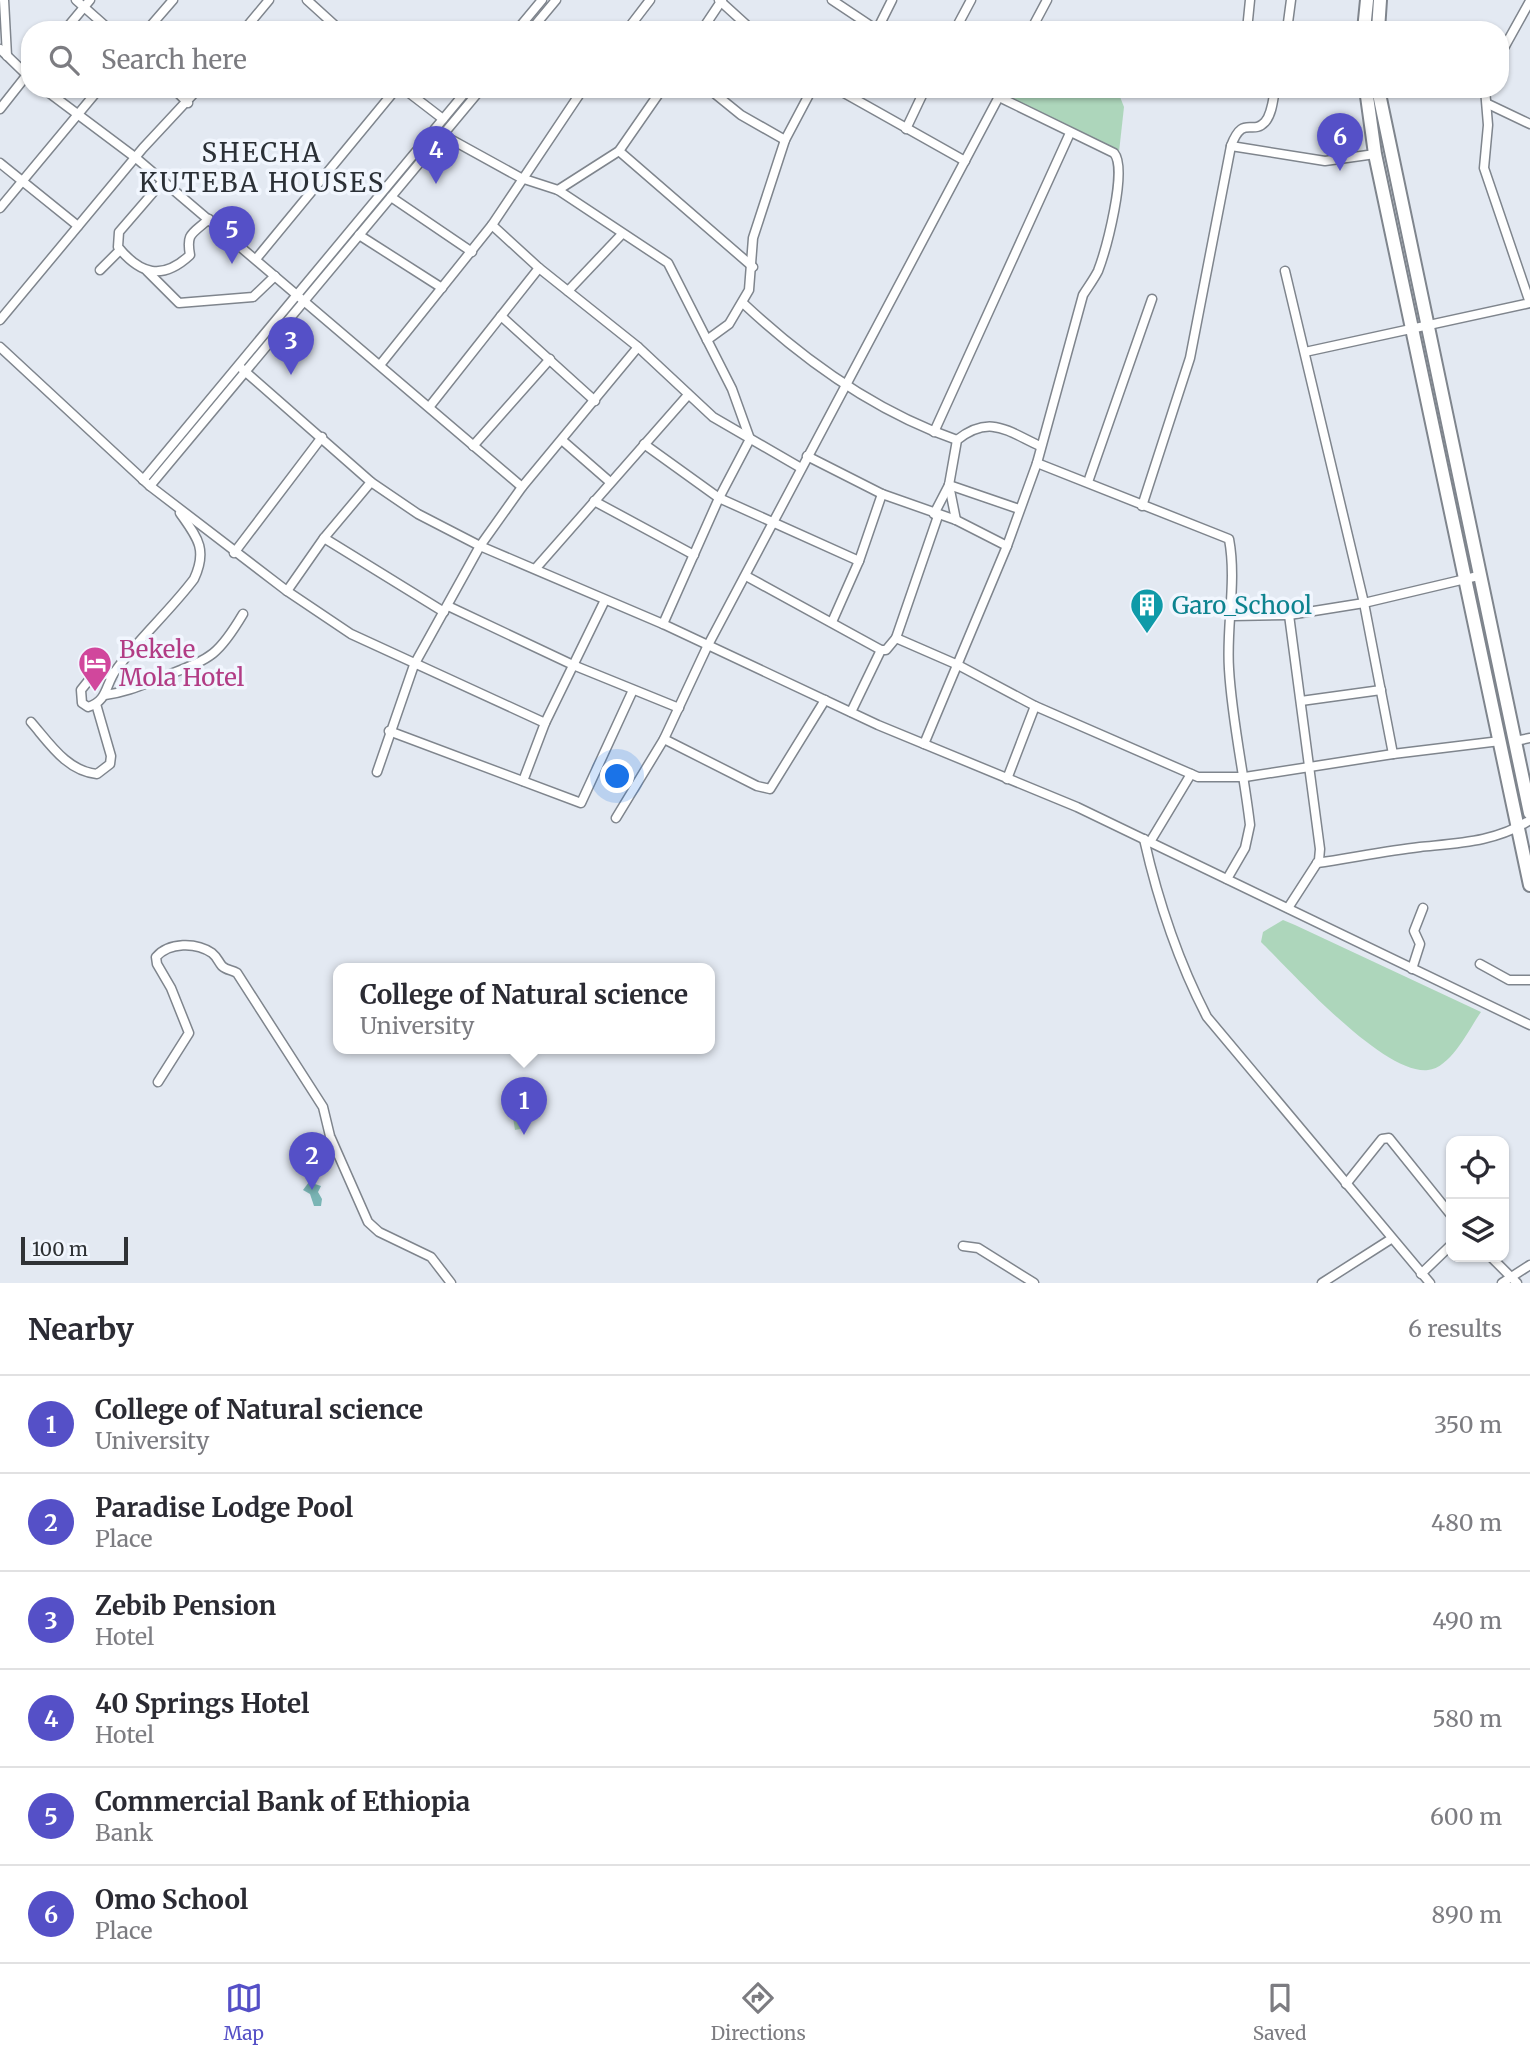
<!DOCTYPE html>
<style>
:root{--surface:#fff;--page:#f2f2f3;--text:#2b2b33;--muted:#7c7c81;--line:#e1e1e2;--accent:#5550c7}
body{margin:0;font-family:Merriweather,serif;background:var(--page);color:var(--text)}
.controls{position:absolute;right:21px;bottom:21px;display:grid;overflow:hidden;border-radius:14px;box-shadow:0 2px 5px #0004}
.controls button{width:63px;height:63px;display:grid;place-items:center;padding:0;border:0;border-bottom:2px solid var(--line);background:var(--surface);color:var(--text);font:35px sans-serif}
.scale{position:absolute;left:21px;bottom:18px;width:107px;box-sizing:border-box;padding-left:7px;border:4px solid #2f3235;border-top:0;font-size:19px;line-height:24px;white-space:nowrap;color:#2f3235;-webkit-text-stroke:5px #f1f6fe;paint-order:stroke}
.you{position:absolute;left:618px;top:777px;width:24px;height:24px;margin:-18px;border:5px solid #fff;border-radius:50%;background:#1a73e8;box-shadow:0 0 0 10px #1a73e833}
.badge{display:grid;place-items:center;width:46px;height:46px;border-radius:50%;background:var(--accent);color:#fff;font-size:23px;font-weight:700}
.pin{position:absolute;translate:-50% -58px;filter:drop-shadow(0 2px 4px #0008)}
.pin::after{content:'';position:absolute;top:37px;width:24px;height:21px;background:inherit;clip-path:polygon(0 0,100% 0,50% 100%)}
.popup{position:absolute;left:333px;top:963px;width:382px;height:91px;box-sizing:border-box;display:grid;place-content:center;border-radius:14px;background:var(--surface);filter:drop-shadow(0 2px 5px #0005);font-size:23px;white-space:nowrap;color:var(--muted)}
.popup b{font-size:26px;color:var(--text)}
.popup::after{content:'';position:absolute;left:50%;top:100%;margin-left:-14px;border:14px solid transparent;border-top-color:var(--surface)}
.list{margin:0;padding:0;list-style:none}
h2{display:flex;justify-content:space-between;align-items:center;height:91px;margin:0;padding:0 28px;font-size:30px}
h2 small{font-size:23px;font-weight:400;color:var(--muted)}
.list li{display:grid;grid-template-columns:46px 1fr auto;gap:21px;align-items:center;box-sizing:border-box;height:98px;padding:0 28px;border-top:2px solid var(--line)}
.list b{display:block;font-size:26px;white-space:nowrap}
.list p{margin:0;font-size:23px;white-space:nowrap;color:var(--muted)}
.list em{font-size:23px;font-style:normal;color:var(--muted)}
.icon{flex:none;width:38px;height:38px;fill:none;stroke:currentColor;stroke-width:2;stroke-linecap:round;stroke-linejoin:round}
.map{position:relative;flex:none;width:1530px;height:1283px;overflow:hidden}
.search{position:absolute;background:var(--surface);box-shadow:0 2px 5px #0004;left:21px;right:21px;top:21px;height:77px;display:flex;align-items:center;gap:18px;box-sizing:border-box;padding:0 24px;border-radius:28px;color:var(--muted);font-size:26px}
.sheet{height:679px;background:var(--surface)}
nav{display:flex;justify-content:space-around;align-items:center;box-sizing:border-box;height:98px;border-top:2px solid var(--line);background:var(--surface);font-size:19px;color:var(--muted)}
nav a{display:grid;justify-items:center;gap:4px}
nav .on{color:var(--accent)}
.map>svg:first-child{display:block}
</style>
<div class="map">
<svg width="1530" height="1283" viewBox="0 0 1530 1283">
<rect width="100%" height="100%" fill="#e3e9f2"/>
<!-- green -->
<g fill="#add6bb">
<path d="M1002,89H1117L1124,107L1119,152L1103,151L999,95Z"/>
<path d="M1283,920L1295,925L1481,1012C1469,1029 1451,1068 1428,1070C1383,1075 1292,972 1261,942L1263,932Z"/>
<path d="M522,1109L525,1128L515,1130L512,1111Z"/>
</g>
<!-- water -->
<path fill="#7ab5b5" d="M309,1182L321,1186L318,1192L322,1199L321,1206H314L310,1194L303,1190Z"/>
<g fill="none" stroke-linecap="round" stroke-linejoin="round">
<!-- minor casing -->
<g stroke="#7f858d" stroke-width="11">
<g id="minor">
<path d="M4,0L7,56"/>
<path d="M76,0L110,30"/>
<path d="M307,0L340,30"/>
<path d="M719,0L752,30"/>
<path d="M832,0L877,30"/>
<path d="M65,30L90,0"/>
<path d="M147,30L173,0"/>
<path d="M244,30L269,0"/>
<path d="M517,30L542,0"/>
<path d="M531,30L556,0"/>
<path d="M627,30L650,0"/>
<path d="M702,30L722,0"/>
<path d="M877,30L892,0"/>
<path d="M955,30L971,0"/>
<path d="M1031,30L1047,0"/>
<path d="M1247,30L1250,0"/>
<path d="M1287,30L1291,0"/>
<path d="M0,49L28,76"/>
<path d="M1500,55L1530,1"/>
<path d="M44,89L136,158L522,487"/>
<path d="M174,89L188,103"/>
<path d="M404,89L443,119"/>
<path d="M709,89L741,115L785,140"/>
<path d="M837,89L965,161"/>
<path d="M1488,104L1530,124"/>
<path d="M0,109L30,71"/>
<path d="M906,129L925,89"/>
<path d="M443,135L521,178L558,190L668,263L732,389L750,439L719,498L663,624"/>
<path d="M1231,146L1325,161L1375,154"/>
<path d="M619,151L753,267"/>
<path d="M0,163L78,226"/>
<path d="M163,181L119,232L118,247C140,274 162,281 190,255C186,233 192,234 209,219"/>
<path d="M558,190L619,151L662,89"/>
<path d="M391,197L472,252"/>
<path d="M0,208L99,89"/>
<path d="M492,225L539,268L638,347L713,417L801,468"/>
<path d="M359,235L442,288"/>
<path d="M256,259L396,89"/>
<path d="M100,270L120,250"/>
<path d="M147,271L179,303L253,297L275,276"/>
<path d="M1285,271L1364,603L1393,754"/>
<path d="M568,291L622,234"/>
<path d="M744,304C806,362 876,412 957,440"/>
<path d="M501,316L595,401"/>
<path d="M0,320L143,148L198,89"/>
<path d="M707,340L729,324L749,290L753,238L785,140L812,89"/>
<path d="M0,347L150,486L287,591L351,634L545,723"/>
<path d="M1305,352L1530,303L1484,168L1488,125L1485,89"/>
<path d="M380,365L492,225L583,89"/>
<path d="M240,367L371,482L418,514L480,546L663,624L878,725L1077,807L1530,1025"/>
<path d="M430,406L539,268"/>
<path d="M934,432L1070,133"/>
<path d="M563,441L610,482"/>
<path d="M644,444L719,498L859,561"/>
<path d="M473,446L550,359"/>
<path d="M807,456L882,494L956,520L1007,546"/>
<path d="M1037,463L1229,539C1237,582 1226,626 1229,669C1232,721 1244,773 1250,825L1245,848L1227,879"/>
<path d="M143,480L468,89"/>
<path d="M1088,482L1152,299"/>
<path d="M949,485L1019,509"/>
<path d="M949,485L956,520"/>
<path d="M150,486L481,89"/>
<path d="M594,501L694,555"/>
<path d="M1142,506L1190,358L1231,146C1243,114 1252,136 1265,122C1272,114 1273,100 1275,89"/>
<path d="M934,514L949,485L957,440C990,414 1007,431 1040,446"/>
<path d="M324,538L444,612"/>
<path d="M234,553L322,437"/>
<path d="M536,568L688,395"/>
<path d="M746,576L881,650H886L896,638L958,665L1035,706L1007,779"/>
<path d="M287,591L324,538L371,482"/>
<path d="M448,606L573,665L679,708"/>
<path d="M1232,616L1289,615L1364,603L1478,576"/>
<path d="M832,622L859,561L882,494"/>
<path d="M896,638L938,516"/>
<path d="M114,672L89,680L81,690L82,703L88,707C108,701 105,685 116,670C139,638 170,611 194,579C208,549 197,537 180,513"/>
<path d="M105,695C129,692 146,683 168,675C211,658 218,656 243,614"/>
<path d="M1301,701L1381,690"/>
<path d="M1035,706L1198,777H1245L1393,754L1500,741"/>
<path d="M851,712L881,650"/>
<path d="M31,722C50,744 67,771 97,774L110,764L111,756L96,704"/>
<path d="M389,731L581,803L633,690"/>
<path d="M664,739L757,786L770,789L825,700"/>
<path d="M1515,741L1530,738"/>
<path d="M924,744L1007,546L1037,463L1083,295C1088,287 1094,279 1098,271C1106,250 1128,169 1114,153L999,97"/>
<path d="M377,772L414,665L480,546L522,487L638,347"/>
<path d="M523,781L545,723L605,600"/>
<path d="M616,818L664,739L707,647L1003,89"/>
<path d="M1144,839C1158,901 1178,961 1207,1017L1430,1283"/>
<path d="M1150,842L1191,774"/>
<path d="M1317,863C1351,858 1386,851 1420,847C1458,843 1496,842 1530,820"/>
<path d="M1288,908L1319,860L1320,849L1289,615"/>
<path d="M1480,964L1509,980H1530"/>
<path d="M1412,969L1420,944L1414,931L1423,908"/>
<path d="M158,1082L189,1033L171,988L157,964L156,957C169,942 196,942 212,953C217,957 218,961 222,966C226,970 232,970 237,973L323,1107L330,1136L368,1222L379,1232L431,1257L451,1283"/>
<path d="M1346,1184L1382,1139L1389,1138L1451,1215"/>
<path d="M963,1246L978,1248L1034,1283"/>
<path d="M1491,1257L1517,1283"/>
<path d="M1421,1274L1451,1245"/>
<path d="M1322,1283L1391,1239"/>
<path d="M1502,1283L1530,1265"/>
</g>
</g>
<!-- highway casing -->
<g stroke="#7f858d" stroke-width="16">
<g id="highway">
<path d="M1364,30L1367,0"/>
<path d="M1378,30L1380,0"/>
<path d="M1366,89L1375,154L1530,885"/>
<path d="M1378,89L1530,813"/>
</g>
</g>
<!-- minor -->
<use href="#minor" stroke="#fff" stroke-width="8"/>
<!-- highway -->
<use href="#highway" stroke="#fff" stroke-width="12"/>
</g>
<!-- icons -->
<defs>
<g id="building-pin" transform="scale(1.75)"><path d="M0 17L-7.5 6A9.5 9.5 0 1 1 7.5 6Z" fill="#0f9aa8" stroke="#f1f6fe"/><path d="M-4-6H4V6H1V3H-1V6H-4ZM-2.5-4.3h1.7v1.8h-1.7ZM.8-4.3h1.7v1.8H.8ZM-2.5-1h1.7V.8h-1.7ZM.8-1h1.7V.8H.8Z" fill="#fff"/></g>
<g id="hotel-pin" transform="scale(1.75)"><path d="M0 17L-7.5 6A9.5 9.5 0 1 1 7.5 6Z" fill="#d1479c" stroke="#f1f6fe"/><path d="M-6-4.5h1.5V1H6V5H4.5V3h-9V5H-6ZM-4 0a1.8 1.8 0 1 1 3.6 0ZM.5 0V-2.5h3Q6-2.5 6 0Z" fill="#fff"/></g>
</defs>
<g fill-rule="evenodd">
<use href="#building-pin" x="1147" y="605"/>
<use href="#hotel-pin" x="95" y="663"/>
</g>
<g text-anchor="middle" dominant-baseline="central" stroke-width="7" stroke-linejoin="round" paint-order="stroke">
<!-- culture labels -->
<g font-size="24" fill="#0d838f" stroke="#f1f6fe" text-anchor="start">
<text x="1172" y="605">Garo_School</text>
</g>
<!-- hotel labels -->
<g font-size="24" fill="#b23c85" stroke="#f1f6fe" text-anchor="start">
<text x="119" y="649">Bekele<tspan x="119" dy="28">Mola Hotel</tspan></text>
</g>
<!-- neighbourhood labels -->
<g font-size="26" letter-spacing="2" fill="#2b3036" stroke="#f1f6fe">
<text x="262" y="152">SHECHA<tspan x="262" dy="30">KUTEBA HOUSES</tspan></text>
</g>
</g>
</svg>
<div class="controls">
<button><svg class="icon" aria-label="locate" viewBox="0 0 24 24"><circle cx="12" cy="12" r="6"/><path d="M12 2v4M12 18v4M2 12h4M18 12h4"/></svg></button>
<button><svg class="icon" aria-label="layers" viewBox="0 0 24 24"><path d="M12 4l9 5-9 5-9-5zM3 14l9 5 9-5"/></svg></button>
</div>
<div class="scale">100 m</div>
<div class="you"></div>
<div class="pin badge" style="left:524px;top:1135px">1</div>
<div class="popup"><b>College of Natural science</b>University</div>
<div class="pin badge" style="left:312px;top:1190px">2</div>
<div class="pin badge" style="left:291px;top:375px">3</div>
<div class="pin badge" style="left:436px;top:184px">4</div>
<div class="pin badge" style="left:232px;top:264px">5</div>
<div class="pin badge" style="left:1340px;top:171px">6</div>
<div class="search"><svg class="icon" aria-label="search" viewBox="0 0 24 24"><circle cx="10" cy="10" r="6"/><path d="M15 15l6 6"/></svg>Search here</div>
</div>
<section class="sheet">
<h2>Nearby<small>6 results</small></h2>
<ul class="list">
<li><span class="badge">1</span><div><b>College of Natural science</b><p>University</p></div><em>350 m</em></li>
<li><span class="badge">2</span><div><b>Paradise Lodge Pool</b><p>Place</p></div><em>480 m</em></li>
<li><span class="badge">3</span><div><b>Zebib Pension</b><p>Hotel</p></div><em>490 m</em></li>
<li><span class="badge">4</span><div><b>40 Springs Hotel</b><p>Hotel</p></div><em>580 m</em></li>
<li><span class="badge">5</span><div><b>Commercial Bank of Ethiopia</b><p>Bank</p></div><em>600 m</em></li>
<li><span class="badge">6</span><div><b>Omo School</b><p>Place</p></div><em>890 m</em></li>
</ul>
</section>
<nav>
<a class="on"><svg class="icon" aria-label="map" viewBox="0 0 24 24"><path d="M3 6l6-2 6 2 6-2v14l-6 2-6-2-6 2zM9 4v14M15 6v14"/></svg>Map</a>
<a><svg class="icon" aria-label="directions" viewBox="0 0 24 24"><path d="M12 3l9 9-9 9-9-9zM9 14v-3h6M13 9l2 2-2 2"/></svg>Directions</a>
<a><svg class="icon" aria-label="saved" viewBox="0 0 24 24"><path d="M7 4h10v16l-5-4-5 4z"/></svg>Saved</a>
</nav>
